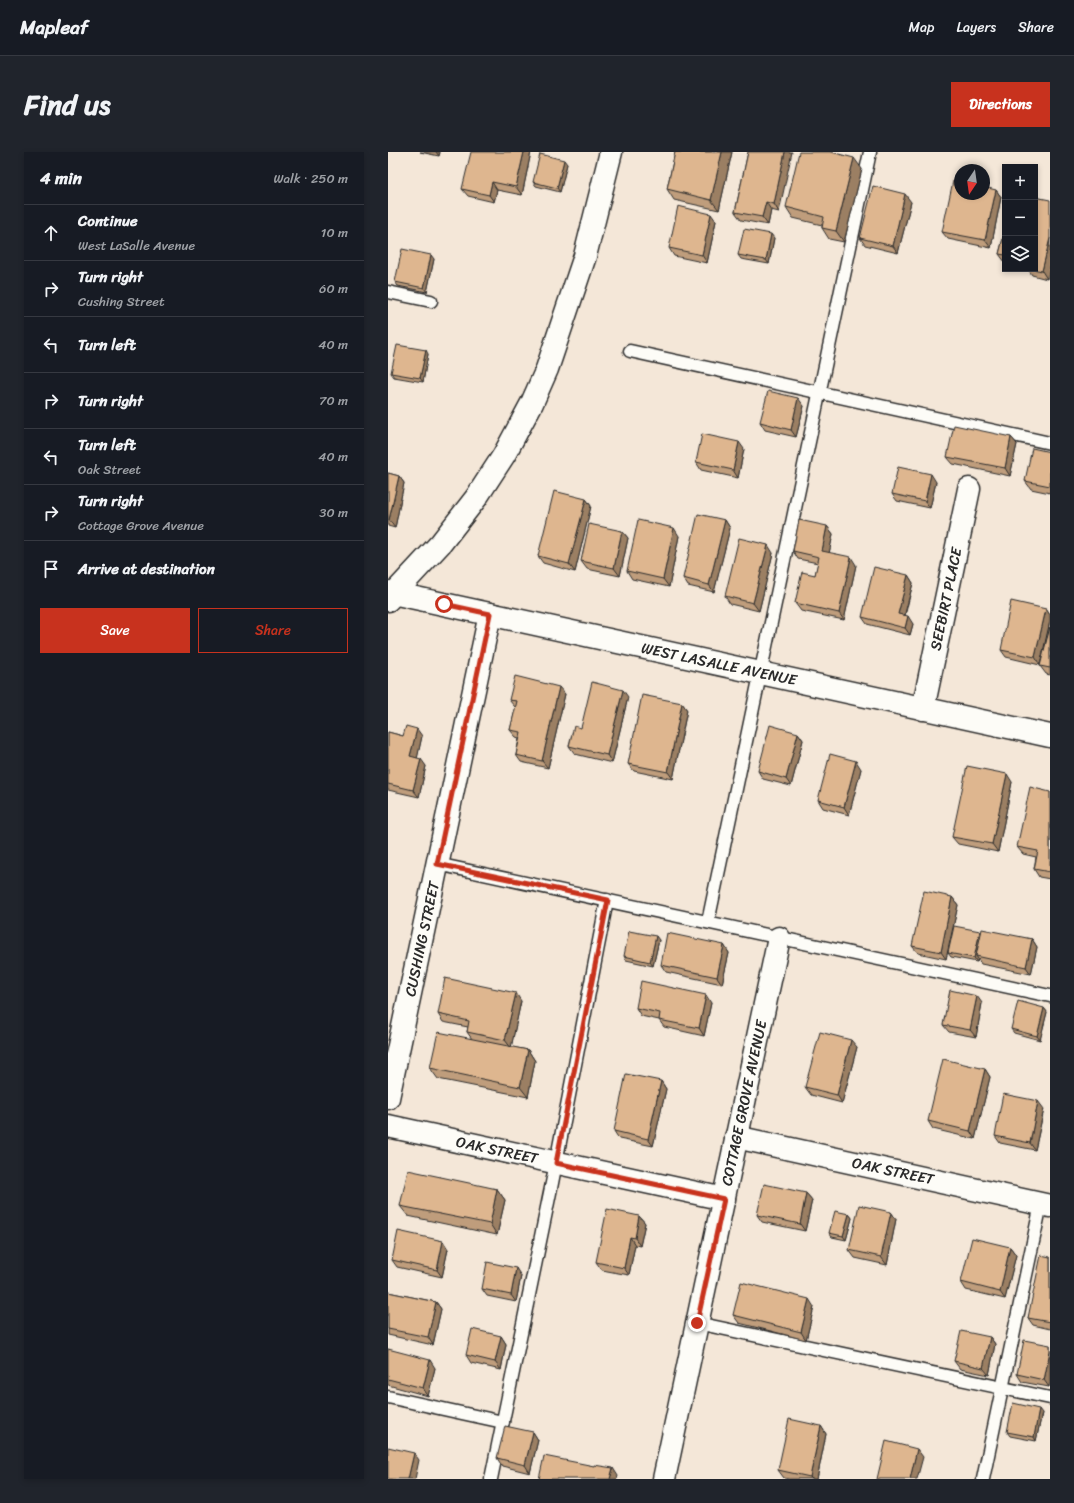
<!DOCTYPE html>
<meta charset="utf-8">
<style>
:root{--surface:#171b24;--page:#20242c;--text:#f1f3f6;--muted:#9ea1a6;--line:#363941;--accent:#c8321e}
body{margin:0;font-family:Sriracha,sans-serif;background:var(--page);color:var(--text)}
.controls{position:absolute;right:12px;top:12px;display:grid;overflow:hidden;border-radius:0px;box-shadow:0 2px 6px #0003}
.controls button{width:36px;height:36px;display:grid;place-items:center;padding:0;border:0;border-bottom:1px solid var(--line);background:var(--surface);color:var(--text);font:20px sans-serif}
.compass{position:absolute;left:566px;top:12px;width:36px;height:36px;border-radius:50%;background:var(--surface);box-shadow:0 2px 6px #0003;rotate:193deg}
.stop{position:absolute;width:12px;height:12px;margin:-9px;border:3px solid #c8321e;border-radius:50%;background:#fff}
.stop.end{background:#c8321e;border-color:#fff;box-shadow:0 1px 4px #0008}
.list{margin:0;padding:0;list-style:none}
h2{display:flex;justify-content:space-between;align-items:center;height:52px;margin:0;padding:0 16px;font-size:17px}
h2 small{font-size:13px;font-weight:400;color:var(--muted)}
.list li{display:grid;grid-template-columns:26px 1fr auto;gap:12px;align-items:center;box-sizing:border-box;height:56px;padding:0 16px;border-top:1px solid var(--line)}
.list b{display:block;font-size:15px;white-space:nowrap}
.list p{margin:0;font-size:13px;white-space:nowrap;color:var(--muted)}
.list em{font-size:13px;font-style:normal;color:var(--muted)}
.actions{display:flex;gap:8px;padding:12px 16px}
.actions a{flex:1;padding:9px 0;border:1px solid var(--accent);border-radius:0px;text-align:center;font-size:14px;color:var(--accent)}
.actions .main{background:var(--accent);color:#fff}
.icon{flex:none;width:22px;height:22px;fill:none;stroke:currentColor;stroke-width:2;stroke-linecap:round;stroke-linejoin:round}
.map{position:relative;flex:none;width:662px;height:1327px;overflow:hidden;border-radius:0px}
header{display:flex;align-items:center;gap:24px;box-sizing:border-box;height:56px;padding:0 20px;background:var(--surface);border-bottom:1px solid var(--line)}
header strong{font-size:19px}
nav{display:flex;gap:22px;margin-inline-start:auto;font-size:14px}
.intro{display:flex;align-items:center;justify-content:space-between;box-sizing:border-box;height:96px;padding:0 24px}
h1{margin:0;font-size:28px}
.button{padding:10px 18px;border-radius:0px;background:var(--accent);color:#fff;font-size:14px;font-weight:700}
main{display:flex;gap:24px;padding:0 24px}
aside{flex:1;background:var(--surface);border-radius:0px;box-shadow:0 2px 6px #0003}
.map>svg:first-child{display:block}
</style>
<header>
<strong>Mapleaf</strong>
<nav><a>Map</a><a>Layers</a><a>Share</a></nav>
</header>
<div class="intro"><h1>Find us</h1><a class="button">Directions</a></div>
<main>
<aside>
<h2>4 min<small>Walk · 250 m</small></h2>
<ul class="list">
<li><svg class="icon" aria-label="ahead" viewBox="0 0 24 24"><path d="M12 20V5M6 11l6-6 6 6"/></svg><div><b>Continue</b><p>West LaSalle Avenue</p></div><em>10 m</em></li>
<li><svg class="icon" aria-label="right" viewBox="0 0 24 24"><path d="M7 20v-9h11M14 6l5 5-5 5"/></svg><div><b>Turn right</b><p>Cushing Street</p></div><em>60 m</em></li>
<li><svg class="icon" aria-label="left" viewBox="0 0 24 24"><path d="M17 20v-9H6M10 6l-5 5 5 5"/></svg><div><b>Turn left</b></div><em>40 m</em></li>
<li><svg class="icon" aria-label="right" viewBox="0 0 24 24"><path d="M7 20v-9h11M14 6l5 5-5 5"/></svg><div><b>Turn right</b></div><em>70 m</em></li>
<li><svg class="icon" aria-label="left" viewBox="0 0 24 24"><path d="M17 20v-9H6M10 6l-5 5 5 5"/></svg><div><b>Turn left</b><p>Oak Street</p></div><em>40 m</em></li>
<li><svg class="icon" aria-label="right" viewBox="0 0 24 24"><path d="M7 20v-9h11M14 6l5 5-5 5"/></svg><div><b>Turn right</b><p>Cottage Grove Avenue</p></div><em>30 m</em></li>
<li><svg class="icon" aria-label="arrive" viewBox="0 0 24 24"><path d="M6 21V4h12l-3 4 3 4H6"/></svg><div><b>Arrive at destination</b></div></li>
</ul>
<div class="actions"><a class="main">Save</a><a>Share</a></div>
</aside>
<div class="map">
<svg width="662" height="1327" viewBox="0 0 662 1327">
<rect width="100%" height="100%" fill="#f4e7d8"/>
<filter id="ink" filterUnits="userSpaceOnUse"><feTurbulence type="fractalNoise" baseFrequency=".025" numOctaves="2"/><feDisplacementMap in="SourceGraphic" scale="8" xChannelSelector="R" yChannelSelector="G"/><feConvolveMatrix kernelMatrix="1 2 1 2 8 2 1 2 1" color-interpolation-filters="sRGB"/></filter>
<g filter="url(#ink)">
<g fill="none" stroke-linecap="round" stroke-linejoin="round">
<!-- service casing -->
<g stroke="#2b2b2b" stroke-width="15">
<g id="service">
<path d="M0,140L43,149"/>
<path d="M242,199L662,291"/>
<path d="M49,712L662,844"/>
<path d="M320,770L482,0"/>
<path d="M309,1171L662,1246"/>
<path d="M0,1245L115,1270"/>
<path d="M103,1327L164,1031L219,748"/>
<path d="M595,1327L653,1052"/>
</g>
</g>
<!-- minor casing -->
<g stroke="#2b2b2b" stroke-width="25">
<g id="minor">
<path d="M535,557L581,337"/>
<path d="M0,946L102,462"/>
<path d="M0,974L336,1047"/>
<path d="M348,985L662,1054"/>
<path d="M276,1327L391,786"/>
</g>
</g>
<!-- tertiary casing -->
<g stroke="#2b2b2b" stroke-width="25">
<path id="tertiary" d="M0,440L662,584"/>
</g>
<!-- secondary casing -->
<g stroke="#2b2b2b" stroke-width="25">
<path id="secondary" d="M0,448L53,391L88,346L116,303L144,251L159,217L197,104L223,0"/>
</g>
<!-- service -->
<use href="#service" stroke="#fdfcf7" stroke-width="12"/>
<!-- minor -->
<use href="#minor" stroke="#fdfcf7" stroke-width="22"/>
<!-- tertiary -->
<use href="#tertiary" stroke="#fdfcf7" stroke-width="22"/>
<!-- secondary -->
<use href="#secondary" stroke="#fdfcf7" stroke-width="22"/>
</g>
<!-- wall -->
<g fill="#bf9d7b" stroke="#2b2b2b">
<path d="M32,0H52L51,4Z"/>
<path d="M143,0L134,43L109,38L106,50L80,44L74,37Z"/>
<path d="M287,0H344L331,58L286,48L279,37Z"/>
<path d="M360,0L391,60L383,58L380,73L353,68L347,60Z"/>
<path d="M179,12L172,40L148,34L145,30Z"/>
<path d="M474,17L456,90L441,87L434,76V73L405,66L398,55Z"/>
<path d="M608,38L613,45L603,96L560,87L554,80Z"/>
<path d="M647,45L659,127L644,123L640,117H647Z"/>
<path d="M523,50L510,101L477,93L472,86Z"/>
<path d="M328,69L319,111L286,104L281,96Z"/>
<path d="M617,79V110L611,102Z"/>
<path d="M386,86L381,112L353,107L350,103Z"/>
<path d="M46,107L39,140L10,134L7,130Z"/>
<path d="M40,202L35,230L6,225L3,221Z"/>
<path d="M416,254L408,285L377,278L372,270Z"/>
<path d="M623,285L629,292L622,324L565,312L559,305Z"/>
<path d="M356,297L350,326L313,318L308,310Z"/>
<path d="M662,300V341L643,337L637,329Z"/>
<path d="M0,321L11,324L16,331L7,376L0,374Z"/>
<path d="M548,330L542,356L509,349L504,342Z"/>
<path d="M198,347L203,354L187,420L155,411L150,404Z"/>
<path d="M337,368L342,376L326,440L300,434L295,426Z"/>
<path d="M439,374L445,382L441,401L468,413L456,468L413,459L407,451L427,423L430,411L410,407L405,399Z"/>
<path d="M234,379L240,386L232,424L199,417L193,409Z"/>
<path d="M291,384L281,435L244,427L239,419Z"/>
<path d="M385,401L371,459L342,452L337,444Z"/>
<path d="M520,423L525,431L517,464L525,472L522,483L479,472L474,465Z"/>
<path d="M658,457L662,463V469L652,513L618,505L613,498Z"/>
<path d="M662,475V523L658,522L652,514Z"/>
<path d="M177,542L160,616L133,610L128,603L131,586L128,585L122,578L128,555H127L121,548Z"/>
<path d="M240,545L224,611L187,602L181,594L193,576Z"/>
<path d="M294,551L299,558L285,627L246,619L240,612Z"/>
<path d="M0,580L15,584H34L29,606L38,614L31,645L0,638Z"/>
<path d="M410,581L415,588L403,634L375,627L370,619Z"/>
<path d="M473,617L461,663L435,656L430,648Z"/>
<path d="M624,630L610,700L570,692L564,685Z"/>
<path d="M662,640V727L651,725L646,717L648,705L635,702L629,695Z"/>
<path d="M564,745L570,753L558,807L530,801L524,794Z"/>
<path d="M593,781L644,787L649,795L643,822L593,812L590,807L589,810L563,805L560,801Z"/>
<path d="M271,788L265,814L238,808L236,804Z"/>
<path d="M336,793L341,801L334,832L278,820L273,813Z"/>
<path d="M133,849L123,895L140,898L147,909L140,945L50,927L42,916L84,887L79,880L80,875L55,870L50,862Z"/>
<path d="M323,851L316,884L276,875L271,868L253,864L248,856Z"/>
<path d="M594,851L588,885L561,880L555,873Z"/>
<path d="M656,856L659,860L652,888L626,881L623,877Z"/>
<path d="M469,895L454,951L423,943L417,935Z"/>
<path d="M597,917L602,925L587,987L545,977L540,969Z"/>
<path d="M273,929L278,937L265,994L231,987L226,979Z"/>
<path d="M656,957L647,998L612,991L607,984Z"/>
<path d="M109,1037L117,1048L109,1083L20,1064L12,1054Z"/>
<path d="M418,1041L424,1048L417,1079L374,1070L369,1063Z"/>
<path d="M503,1060L508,1067L499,1113L467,1106L461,1098Z"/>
<path d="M461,1062L464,1066L458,1088L444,1085L441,1081Z"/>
<path d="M251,1064L257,1071L252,1094L247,1093L241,1123L214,1118L208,1110Z"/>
<path d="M622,1095L628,1103L617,1147L578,1138L573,1130Z"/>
<path d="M60,1097L54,1125L9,1115L4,1108Z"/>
<path d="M662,1105V1177L645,1173L640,1166Z"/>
<path d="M133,1124L128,1150L99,1144L94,1137Z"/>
<path d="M0,1140L48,1150L53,1157L45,1193L0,1183Z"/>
<path d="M426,1155L418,1188L351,1171L345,1163Z"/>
<path d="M113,1184L118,1192L113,1218L83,1211L78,1203Z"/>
<path d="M602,1185L607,1192L601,1223L572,1217L566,1209Z"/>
<path d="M662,1193V1231L661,1235L634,1230L629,1222Z"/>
<path d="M0,1197L47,1216L40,1244L0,1233Z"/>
<path d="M654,1261L648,1289L622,1284L619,1280Z"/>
<path d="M433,1274L438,1282L429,1327H401L396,1326L390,1318Z"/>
<path d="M145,1280L150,1288L142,1321L114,1314L109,1306Z"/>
</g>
<!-- shaded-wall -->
<g fill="#9b7f64" stroke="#2b2b2b">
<path d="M48,0H52L51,4Z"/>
<path d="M136,0H143L134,43L128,35Z"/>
<path d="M334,0H344L331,58L323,48Z"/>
<path d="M397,0H404L391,60L386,52Z"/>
<path d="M466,6L474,17L456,90L448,79Z"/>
<path d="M176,8L179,12L172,40L169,36Z"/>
<path d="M104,30L109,38L106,50L101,43Z"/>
<path d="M608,38L613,45L603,96L597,88Z"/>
<path d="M517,42L523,50L510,101L505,94Z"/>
<path d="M378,50L383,58L380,73L374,65Z"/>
<path d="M323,62L328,69L319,111L314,103Z"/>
<path d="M383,82L386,86L381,112L378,108Z"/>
<path d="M662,86V116L659,127L654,119Z"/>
<path d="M43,103L46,107L39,140L36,136Z"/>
<path d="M38,198L40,202L35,230L32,226Z"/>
<path d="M410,246L416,254L408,285L403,278Z"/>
<path d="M623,285L629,292L622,324L617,316Z"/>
<path d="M351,290L356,297L350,326L345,318Z"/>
<path d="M543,322L548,330L542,356L537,349Z"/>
<path d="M11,324L16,331L7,376L1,368Z"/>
<path d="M198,347L203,354L187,420L181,412Z"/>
<path d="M337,368L342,376L326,440L321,433Z"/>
<path d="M439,374L445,382L440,407L434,399Z"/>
<path d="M286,376L291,384L281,435L275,427Z"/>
<path d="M234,379L240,386L232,424L226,416Z"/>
<path d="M380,393L385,401L371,459L365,451Z"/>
<path d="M463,405L468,413L456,468L451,461Z"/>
<path d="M520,423L525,431L515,469L510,462Z"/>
<path d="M658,457L662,463V469L652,513L647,505Z"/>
<path d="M520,464L525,472L522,483L517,476Z"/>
<path d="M171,535L177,542L160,616L154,609Z"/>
<path d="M235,538L240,545L224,611L219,603Z"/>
<path d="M294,551L299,558L285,627L280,620Z"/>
<path d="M29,577L34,584L28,612L22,604Z"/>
<path d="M410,581L415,588L403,634L398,627Z"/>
<path d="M33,607L38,614L31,645L25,638Z"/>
<path d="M468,609L473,617L461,663L456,655Z"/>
<path d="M619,622L624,630L610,700L604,692Z"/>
<path d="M564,745L570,753L558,807L553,800Z"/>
<path d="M592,779L594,783L588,804L590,807L589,810L586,806Z"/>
<path d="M268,784L271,788L265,814L262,810Z"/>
<path d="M644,787L649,795L643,822L638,815Z"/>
<path d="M336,793L341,801L334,832L329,825Z"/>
<path d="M128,841L133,849L123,896L117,888Z"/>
<path d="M318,843L323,851L316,884L311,876Z"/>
<path d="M589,844L594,851L588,885L582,878Z"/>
<path d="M656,856L659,860L652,888L649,884Z"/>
<path d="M463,888L469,895L454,951L449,943Z"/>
<path d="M140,898L147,909L140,945L132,935Z"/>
<path d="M597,917L602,925L587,987L582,979Z"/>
<path d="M273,929L278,937L265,994L260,987Z"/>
<path d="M650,949L656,957L647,998L642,991Z"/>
<path d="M109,1037L117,1048L109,1083L102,1072Z"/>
<path d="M418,1041L424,1048L417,1079L412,1072Z"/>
<path d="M503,1060L508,1067L499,1113L493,1105Z"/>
<path d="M461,1062L464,1066L458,1088L455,1084Z"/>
<path d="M251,1064L257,1071L252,1094L247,1086Z"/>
<path d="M242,1085L247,1093L241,1123L236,1116Z"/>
<path d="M55,1089L60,1097L54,1125L49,1118Z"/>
<path d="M622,1095L628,1103L617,1147L612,1140Z"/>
<path d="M128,1116L133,1124L128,1150L123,1143Z"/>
<path d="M421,1147L426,1155L418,1188L413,1180Z"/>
<path d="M48,1150L53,1157L45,1193L40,1185Z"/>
<path d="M113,1184L118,1192L113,1218L107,1210Z"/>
<path d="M602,1185L607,1192L601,1223L595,1216Z"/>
<path d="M662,1199V1231L661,1235L656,1228Z"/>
<path d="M42,1208L47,1216L40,1244L35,1236Z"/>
<path d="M651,1257L654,1261L648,1289L646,1285Z"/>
<path d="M433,1274L438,1282L429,1327H424L422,1325Z"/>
<path d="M145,1280L150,1288L142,1321L137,1313Z"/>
<path d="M529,1297L535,1305L529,1327H522Z"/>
<path d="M26,1301L31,1308L27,1327H20Z"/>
<path d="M225,1316L230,1324L229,1327H222Z"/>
</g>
<!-- building -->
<g fill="#deb68f" stroke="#2b2b2b">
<path d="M83,0H136L128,35L104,30L101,43L74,37Z"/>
<path d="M287,0H334L323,48L279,37Z"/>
<path d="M360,0H397L386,52L378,50L374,65L347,60Z"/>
<path d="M411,0H443L466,6L448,79L434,76L436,65L398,55Z"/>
<path d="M152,2L176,8L169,36L145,30Z"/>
<path d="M565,29L572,30V42H596V35L608,38L597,88L554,80Z"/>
<path d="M485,34L517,42L505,94L472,86Z"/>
<path d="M647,45L662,48V86L654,119L645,117H647Z"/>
<path d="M290,54L323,62L314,103L281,96Z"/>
<path d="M356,77L383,82L378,108L350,103Z"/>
<path d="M617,79V103L611,102Z"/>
<path d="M14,97L43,103L36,136L7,130Z"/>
<path d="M9,193L38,198L32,226L3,221Z"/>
<path d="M380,239L410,246L403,278L372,270Z"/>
<path d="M566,273L623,285L617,316L559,305Z"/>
<path d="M314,282L351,290L345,318L308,310Z"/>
<path d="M644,296L662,300V334L637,329Z"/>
<path d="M510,315L543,322L537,349L504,342Z"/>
<path d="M0,321L11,324L1,368H0Z"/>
<path d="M166,339L198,347L181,412L150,404Z"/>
<path d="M310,362L337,368L321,433L295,426Z"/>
<path d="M250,368L286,376L275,427L239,419Z"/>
<path d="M411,368L439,374L434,399L463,405L451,461L407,451L414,420L427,423L431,405L405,399Z"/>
<path d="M201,372L234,379L226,416L193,409Z"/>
<path d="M351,386L380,393L365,451L337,444Z"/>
<path d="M486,415L520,423L510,462L520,464L517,476L474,465Z"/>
<path d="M623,449L658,457L647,505L613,498Z"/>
<path d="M662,475V516L652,514Z"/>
<path d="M127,524L171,535L154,609L128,603L133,580L122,578L129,549L121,548Z"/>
<path d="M204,530L235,538L219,603L181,594L186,574L193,576Z"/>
<path d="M254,543L294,551L280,620L240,612Z"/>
<path d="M382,573L410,581L398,627L370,619Z"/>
<path d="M18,574L29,577L22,604L33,607L25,638L0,632V580L15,584Z"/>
<path d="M442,602L468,609L456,655L430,648Z"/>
<path d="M579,614L619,622L604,692L564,685Z"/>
<path d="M642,635L662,640V720L646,717L650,699L629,695Z"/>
<path d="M536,739L564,745L553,800L524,794Z"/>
<path d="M566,774L592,779L586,806L560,801Z"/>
<path d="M594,777L644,787L638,815L588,804Z"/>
<path d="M241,779L268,784L262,810L236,804Z"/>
<path d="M279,781L336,793L329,825L273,813Z"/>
<path d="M57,826L128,841L117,888L79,880L81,869L50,862Z"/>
<path d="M253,829L318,843L311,876L271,868L272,861L248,856Z"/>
<path d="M562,838L589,844L582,878L555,873Z"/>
<path d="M630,849L656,856L649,884L623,877Z"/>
<path d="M50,880L140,898L132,935L42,916Z"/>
<path d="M432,880L463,888L449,943L417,935Z"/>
<path d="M555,907L597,917L582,979L540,969Z"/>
<path d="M238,922L273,929L260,987L226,979Z"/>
<path d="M615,942L650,949L642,991L607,984Z"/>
<path d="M20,1018L109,1037L102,1072L12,1054Z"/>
<path d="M376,1032L418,1041L412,1072L369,1063Z"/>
<path d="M471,1053L503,1060L493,1105L461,1098Z"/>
<path d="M219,1057L251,1064L247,1086L242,1085L236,1116L208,1110Z"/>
<path d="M447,1059L461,1062L455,1084L441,1081Z"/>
<path d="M10,1079L55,1089L49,1118L4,1108Z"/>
<path d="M584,1086L622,1095L612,1140L573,1130Z"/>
<path d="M653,1103L662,1105V1170L640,1166Z"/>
<path d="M99,1110L128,1116L123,1143L94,1137Z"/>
<path d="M353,1130L421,1147L413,1180L345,1163Z"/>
<path d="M0,1140L48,1150L40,1185L0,1177Z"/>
<path d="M84,1177L113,1184L107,1210L78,1203Z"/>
<path d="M573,1179L602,1185L595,1216L566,1209Z"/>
<path d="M636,1188L662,1193V1199L656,1228L629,1222Z"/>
<path d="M0,1197L42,1208L35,1236L0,1227Z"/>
<path d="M625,1251L651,1257L646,1285L619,1280Z"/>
<path d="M401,1267L433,1274L422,1325L390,1318Z"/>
<path d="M117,1274L145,1280L137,1313L109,1306Z"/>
<path d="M498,1289L529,1297L522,1327H489Z"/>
<path d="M0,1295L26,1301L20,1327H0Z"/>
<path d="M156,1304L206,1314V1313L225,1316L222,1327H151Z"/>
</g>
</g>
<g fill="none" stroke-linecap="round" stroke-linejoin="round" filter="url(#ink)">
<!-- route -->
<path stroke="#c8321e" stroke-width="5" d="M56,452L102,462L49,712L220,748L168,1011L336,1047L309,1171"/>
</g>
<g text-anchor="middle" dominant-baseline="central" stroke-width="4" stroke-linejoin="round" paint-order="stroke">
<!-- street labels -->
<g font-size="15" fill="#2b2b2b" stroke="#fdfcf7">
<text transform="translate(558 447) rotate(-78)">SEEBIRT PLACE</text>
<text transform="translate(331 512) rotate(12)">WEST LASALLE AVENUE</text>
<text transform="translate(34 787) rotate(-78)">CUSHING STREET</text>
<text transform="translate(356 951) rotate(-78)">COTTAGE GROVE AVENUE</text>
<text transform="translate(109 998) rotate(12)">OAK STREET</text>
<text transform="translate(505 1019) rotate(12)">OAK STREET</text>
</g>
</g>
</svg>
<div class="controls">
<button>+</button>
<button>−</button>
<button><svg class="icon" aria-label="layers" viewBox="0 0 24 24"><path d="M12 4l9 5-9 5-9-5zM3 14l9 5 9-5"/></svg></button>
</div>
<svg class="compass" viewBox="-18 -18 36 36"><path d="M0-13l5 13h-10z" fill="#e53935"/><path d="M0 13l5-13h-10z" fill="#9ea1a6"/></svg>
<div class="stop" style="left:56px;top:452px"></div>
<div class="stop end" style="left:309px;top:1171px"></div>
</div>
</main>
